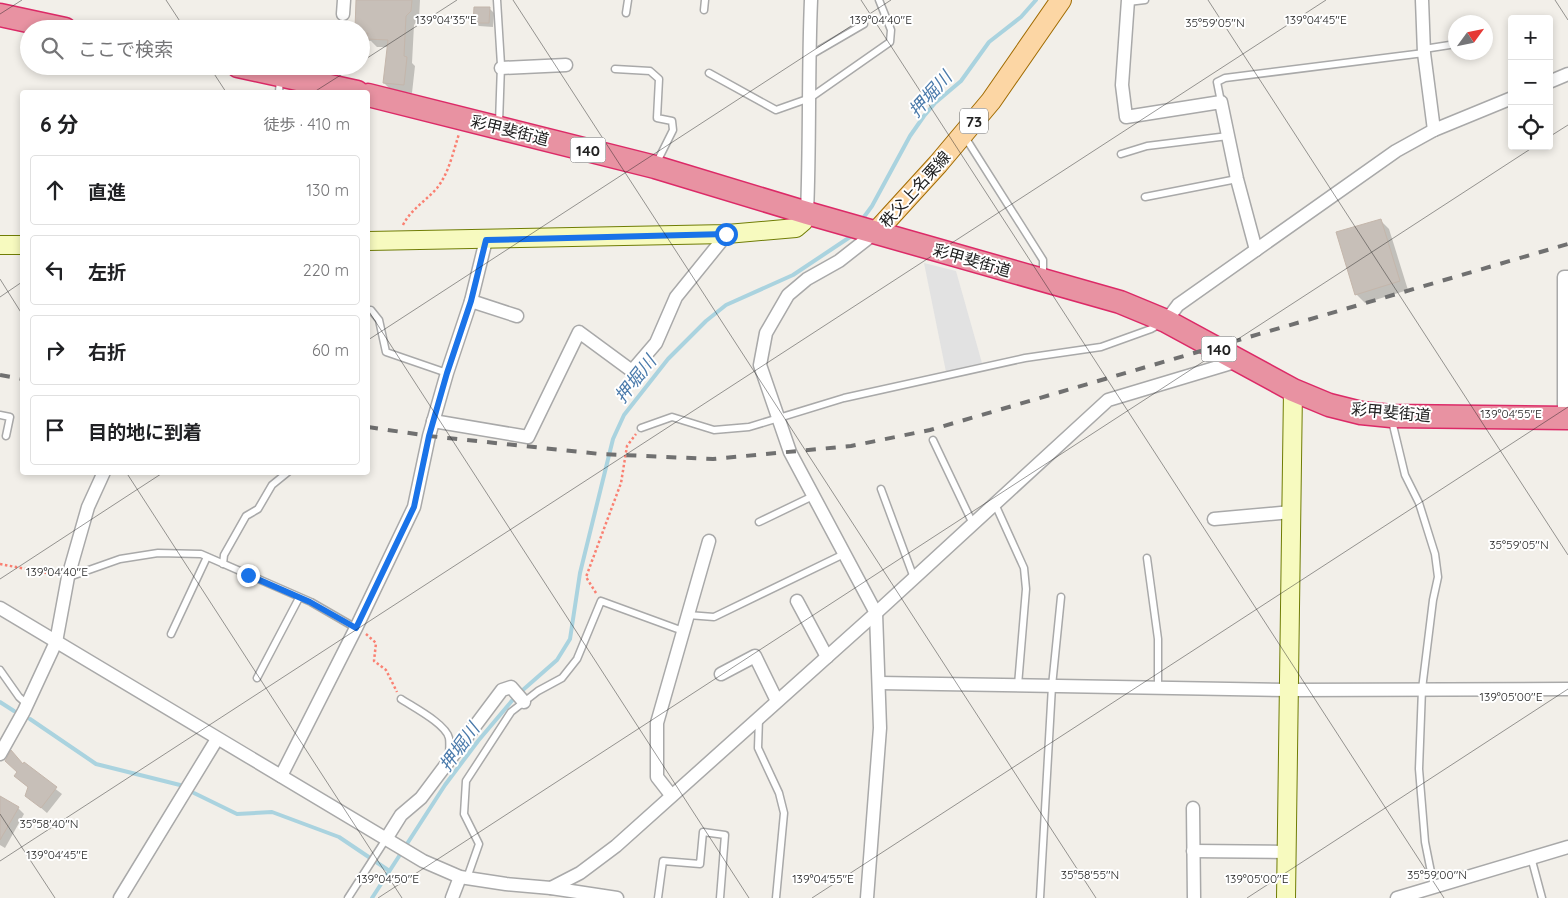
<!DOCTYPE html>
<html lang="ja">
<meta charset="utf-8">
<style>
:root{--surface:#fff;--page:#f6f6f6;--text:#202124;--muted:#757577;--line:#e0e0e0}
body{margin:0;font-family:Quicksand,"Noto Sans JP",sans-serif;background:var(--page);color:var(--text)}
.controls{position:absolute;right:15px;top:15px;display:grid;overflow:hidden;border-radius:5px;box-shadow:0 2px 8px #0003}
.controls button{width:45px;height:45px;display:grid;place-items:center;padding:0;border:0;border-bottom:1px solid var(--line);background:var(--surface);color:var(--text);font:25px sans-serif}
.compass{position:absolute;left:1448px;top:15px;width:45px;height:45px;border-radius:50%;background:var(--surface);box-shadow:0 2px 8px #0003;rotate:57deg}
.stop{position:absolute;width:15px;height:15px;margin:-11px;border:4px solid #1a73e8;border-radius:50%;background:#fff}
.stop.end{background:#1a73e8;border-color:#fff;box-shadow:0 1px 5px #0008}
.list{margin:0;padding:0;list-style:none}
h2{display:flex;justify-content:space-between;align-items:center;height:65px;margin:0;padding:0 20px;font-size:21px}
h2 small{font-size:16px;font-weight:400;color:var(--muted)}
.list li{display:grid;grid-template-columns:32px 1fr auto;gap:15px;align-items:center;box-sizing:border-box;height:70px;margin:0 10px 10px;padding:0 10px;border:1px solid var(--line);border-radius:5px}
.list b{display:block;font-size:19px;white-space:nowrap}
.list em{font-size:16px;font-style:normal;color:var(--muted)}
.icon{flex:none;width:28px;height:28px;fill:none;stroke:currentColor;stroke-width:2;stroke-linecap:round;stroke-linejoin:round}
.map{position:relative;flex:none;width:1568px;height:898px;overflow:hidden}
.search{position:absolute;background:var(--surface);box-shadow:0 2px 8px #0003;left:20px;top:20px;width:350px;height:55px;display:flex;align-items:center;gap:12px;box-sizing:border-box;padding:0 18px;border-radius:28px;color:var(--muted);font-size:19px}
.panel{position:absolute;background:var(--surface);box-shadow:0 2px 8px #0003;left:20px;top:90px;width:350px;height:385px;border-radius:5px}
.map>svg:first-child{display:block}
</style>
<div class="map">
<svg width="1568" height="898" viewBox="0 0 1568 898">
<rect width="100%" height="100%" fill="#f2efe9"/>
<!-- parking -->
<path fill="#e2e2e2" d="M924,263L956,271L982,363L946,372Z"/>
<!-- shadow -->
<g fill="#0003">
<path d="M357,0H420L419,19L414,25L412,63L415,66L412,93L392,91L384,83L388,47H377L371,41L364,40L361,37Z"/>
<path d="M489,8L494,13L493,27L479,26L475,22Z"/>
<path d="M1380,220L1389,229L1408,290L1365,303L1356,294Z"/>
<path d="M24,765L62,794L47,813L33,801L29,788L15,776Z"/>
<path d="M2,799L18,808L24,814L5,848L0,845V802Z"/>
</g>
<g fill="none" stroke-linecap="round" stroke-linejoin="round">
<!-- stream -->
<g stroke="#aad3df" stroke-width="4">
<path d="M861,221L872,206L910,136L924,116L935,103L961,81L989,42L1021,17L1036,0"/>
<path d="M0,702L14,711"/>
<path d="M30,719L96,764L180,785"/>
<path d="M194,793L237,814L272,812L339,837L388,870"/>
<path d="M372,898L445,785L478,741L516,696L557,660L570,639L580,573L613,439L624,415L668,359L706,321L726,305L793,275L850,237L853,233"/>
</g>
</g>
<!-- building -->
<g fill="#c7bfb8" stroke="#c4b6ab">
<path d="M356,0H412L411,11L406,16L404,56L407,57L404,85L383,83L388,40L367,39L368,33H361V29H355Z"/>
<path d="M474,7H490L489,23H473Z"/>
<path d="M1381,219L1400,281L1355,295L1336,232Z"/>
<path d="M11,750L23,764L24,762L57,787L41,808L25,796L28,787L14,776L17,772L5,761Z"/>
<path d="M0,796L19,807L0,840Z"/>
</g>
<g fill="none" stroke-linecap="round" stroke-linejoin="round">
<!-- lane casing -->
<g stroke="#a9a9a9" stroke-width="9">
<g id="lane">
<path d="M497,0L501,65L499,123"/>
<path d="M1128,2L1145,0"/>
<path d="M704,10L705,0"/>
<path d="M626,13L628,0"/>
<path d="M1424,49L1456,44"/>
<path d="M809,56L864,24"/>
<path d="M615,69L650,71L659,79L657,118L672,121L673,130L656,164"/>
<path d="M709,73L776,110L810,98L890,42L891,30L879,0"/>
<path d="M279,92L280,79"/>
<path d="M1221,102L1217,82L1225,78L1424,53"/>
<path d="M965,137L1043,260V277"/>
<path d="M1121,154L1147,146L1228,136"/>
<path d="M1145,197L1237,179"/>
<path d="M368,310H371L379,320L386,352L447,373"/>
<path d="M0,415L10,417L6,436"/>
<path d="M1392,421L1405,475L1419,503L1435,554L1438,577L1433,600L1422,689L1419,769L1425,842L1434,887"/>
<path d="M641,428L672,417L714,430L749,427L844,398L1025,358L1101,347L1151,329L1160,324"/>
<path d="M933,440L973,524"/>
<path d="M881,489L914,578"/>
<path d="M995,504L1024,568L1026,589L1018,685"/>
<path d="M759,522L813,496"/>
<path d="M1147,558L1158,639V687"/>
<path d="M223,564L224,555L246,516L258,509L272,485L288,472"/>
<path d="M69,577L120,559L158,553L201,554L311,602L356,628"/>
<path d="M688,615L714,617L844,554"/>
<path d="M171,634L207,557"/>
<path d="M0,670L19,697L27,704"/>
<path d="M257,678L299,598"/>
<path d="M401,699C413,707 446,724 449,738C450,744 449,752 449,758"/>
<path d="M759,718L758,748L779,793L784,813L776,898"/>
<path d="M1531,857L1542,898"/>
<path d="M467,878L479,844L464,814L466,781L511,712L538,691L562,678L577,659L601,601L683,631"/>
<path d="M348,898L386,839"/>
<path d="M658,898L663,861L700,864L703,832L725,835L720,898"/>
<path d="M1040,898L1052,686L1061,597"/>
</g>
</g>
<!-- street casing -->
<g stroke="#a9a9a9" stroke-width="15">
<g id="street">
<path d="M1128,0L1122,85L1126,117L1221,102L1237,179L1256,250"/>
<path d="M1422,0L1424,53L1434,130"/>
<path d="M343,14L344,0"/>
<path d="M501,68L566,65"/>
<path d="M1549,82L1568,74"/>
<path d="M807,213C810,142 808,71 811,0"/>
<path d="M471,301L517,316"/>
<path d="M1166,321L1178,305L1396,151L1434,130L1512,98"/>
<path d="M1564,418V277H1568"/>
<path d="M433,421L528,437L579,332L632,371L656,343L676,297L727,234"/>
<path d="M1214,519L1291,512"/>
<path d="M797,601L827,657"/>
<path d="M0,608L423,861L460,877L506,884L551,888L580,873L616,846L876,613L1108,400L1238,361"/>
<path d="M721,674L755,656L777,701"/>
<path d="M879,683L1289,690L1568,689"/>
<path d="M0,754L24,711L56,642L68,577L88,507L104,472"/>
<path d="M281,776L356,628L414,507L429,436L447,373L471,301L486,240"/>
<path d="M671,795L657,777V723L709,541"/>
<path d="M1193,808L1194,898"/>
<path d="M386,839L401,815L421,798L502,690L511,687L524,702"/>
<path d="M1193,851L1286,852"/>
<path d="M551,888L617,898"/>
<path d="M120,898L217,739"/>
<path d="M452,898L460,877"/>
<path d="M867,898L880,728L876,613L790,452L760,365L766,333L788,295L807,279L839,261L876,232"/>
<path d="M1397,898L1568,847"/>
</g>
</g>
<!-- secondary casing -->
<g stroke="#707d05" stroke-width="20">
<g id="secondary">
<path d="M368,241L727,234L796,228L803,222L807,213"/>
<path d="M0,245H22"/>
<path d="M1286,898L1293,390"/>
</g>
</g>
<!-- primary casing -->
<g stroke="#a06b00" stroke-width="22">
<path id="primary" d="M876,232L938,164L991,101L1061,0"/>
</g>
<!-- highway casing -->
<g stroke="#dc2a67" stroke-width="25">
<g id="highway">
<path d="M0,15L65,29"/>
<path d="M238,66L357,92"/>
<path d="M368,95L655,167L807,213L1120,302L1166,321L1293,390L1329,405L1361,413L1391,416L1568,418"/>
</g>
</g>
<!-- path -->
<g stroke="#fa8072" stroke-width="2.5" stroke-dasharray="2.5 2.5" stroke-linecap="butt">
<path d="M403,225C411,209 426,201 437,188C449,173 453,152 459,134"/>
<path d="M0,564L57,575"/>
<path d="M596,593L586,577L621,483L627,446L636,434"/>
<path d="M366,634L376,643L374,661L386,670L397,692"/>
</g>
<!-- lane -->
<use href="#lane" stroke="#fff" stroke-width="6"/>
<!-- street -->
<use href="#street" stroke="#fff" stroke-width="12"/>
<!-- secondary -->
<use href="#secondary" stroke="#f7fabf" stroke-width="18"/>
<!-- primary -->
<use href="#primary" stroke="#fcd6a4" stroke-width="20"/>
<!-- highway -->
<use href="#highway" stroke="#e892a2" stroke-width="22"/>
<!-- rail -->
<g stroke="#707070" stroke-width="4" stroke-dasharray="10 10" stroke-linecap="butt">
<path d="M0,375L22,379"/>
<path d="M368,427L429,436L600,454L713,459L851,446L930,430L1568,244"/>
</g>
</g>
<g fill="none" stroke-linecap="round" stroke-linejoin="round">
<!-- route -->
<path stroke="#1a73e8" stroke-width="6" d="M248,575L310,602L356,628L414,507L429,436L447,373L471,301L486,240L726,234"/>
</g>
<!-- ticks -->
<path fill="none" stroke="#222" stroke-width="1" stroke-opacity="0.45" d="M166,0L185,29M513,0L1096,898M861,0L1444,898M1208,0L1568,555M1555,0L1568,20M0,14L22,0M361,62L457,0M209,66L226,92M314,92L355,66M1549,137L1568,125M0,279L22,314M0,297L22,282M368,310L749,898M368,340L891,0M126,472L402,898M0,579L164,472M0,814L55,898M0,861L1326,0M378,898L1535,146M812,898L1568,407M1247,898L1568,689"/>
<g text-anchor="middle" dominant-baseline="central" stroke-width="4" stroke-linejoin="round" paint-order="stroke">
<!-- shield labels -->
<g fill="#fff" stroke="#646464" stroke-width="1">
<rect x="960" y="108.5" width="28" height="25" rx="4"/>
<rect x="570.5" y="137.5" width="35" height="25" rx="4"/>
<rect x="1201.5" y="336.5" width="35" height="25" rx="4"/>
</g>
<g font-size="15" font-weight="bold" fill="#222">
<text x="974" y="121">73</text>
<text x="588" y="150">140</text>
<text x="1219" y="349">140</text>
</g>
<!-- street labels -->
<g font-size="16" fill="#222" stroke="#fff">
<text transform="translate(510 130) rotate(14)">彩甲斐街道</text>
<text transform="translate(915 189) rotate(-48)">秩父上名栗線</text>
<text transform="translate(972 260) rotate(16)">彩甲斐街道</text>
<text transform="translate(1391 412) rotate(5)">彩甲斐街道</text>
</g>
<!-- water labels -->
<g font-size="18" font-style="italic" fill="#4a7aab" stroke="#fff">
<text transform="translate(930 94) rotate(-48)">押堀川</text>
<text transform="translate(635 379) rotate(-52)">押堀川</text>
<text transform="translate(459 747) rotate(-54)">押堀川</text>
</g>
</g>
<g font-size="12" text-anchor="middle" fill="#222" stroke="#fff" stroke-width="4" stroke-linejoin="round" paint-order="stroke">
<text x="446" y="24">139°04'35"E</text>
<text x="881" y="24">139°04'40"E</text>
<text x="1316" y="24">139°04'45"E</text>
<text x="1215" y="27">35°59'05"N</text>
<text x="1511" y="418">139°04'55"E</text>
<text x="1519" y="549">35°59'05"N</text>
<text x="57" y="576">139°04'40"E</text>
<text x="1511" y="701">139°05'00"E</text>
<text x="49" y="828">35°58'40"N</text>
<text x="57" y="859">139°04'45"E</text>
<text x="1090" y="879">35°58'55"N</text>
<text x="1437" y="879">35°59'00"N</text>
<text x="388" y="883">139°04'50"E</text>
<text x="823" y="883">139°04'55"E</text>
<text x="1257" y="883">139°05'00"E</text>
</g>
</svg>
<div class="controls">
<button>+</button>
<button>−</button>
<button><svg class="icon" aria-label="locate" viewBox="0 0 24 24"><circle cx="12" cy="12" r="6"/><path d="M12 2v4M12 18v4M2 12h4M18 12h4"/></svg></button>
</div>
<svg class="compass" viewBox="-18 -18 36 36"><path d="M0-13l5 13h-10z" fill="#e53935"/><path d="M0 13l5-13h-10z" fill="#757577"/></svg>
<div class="stop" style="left:726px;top:234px"></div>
<div class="stop end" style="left:248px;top:575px"></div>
<div class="search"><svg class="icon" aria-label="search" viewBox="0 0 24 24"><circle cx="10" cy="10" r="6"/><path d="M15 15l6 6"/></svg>ここで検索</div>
<section class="panel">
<h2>6 分<small>徒歩 · 410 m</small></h2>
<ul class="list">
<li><svg class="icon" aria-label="ahead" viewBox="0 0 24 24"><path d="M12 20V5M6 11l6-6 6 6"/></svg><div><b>直進</b></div><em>130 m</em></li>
<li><svg class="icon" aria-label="left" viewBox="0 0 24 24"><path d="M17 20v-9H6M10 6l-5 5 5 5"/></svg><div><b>左折</b></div><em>220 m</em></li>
<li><svg class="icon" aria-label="right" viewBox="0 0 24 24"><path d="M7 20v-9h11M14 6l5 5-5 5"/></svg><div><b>右折</b></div><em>60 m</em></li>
<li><svg class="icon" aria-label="arrive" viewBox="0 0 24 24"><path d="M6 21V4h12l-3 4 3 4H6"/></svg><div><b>目的地に到着</b></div></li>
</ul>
</section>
</div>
